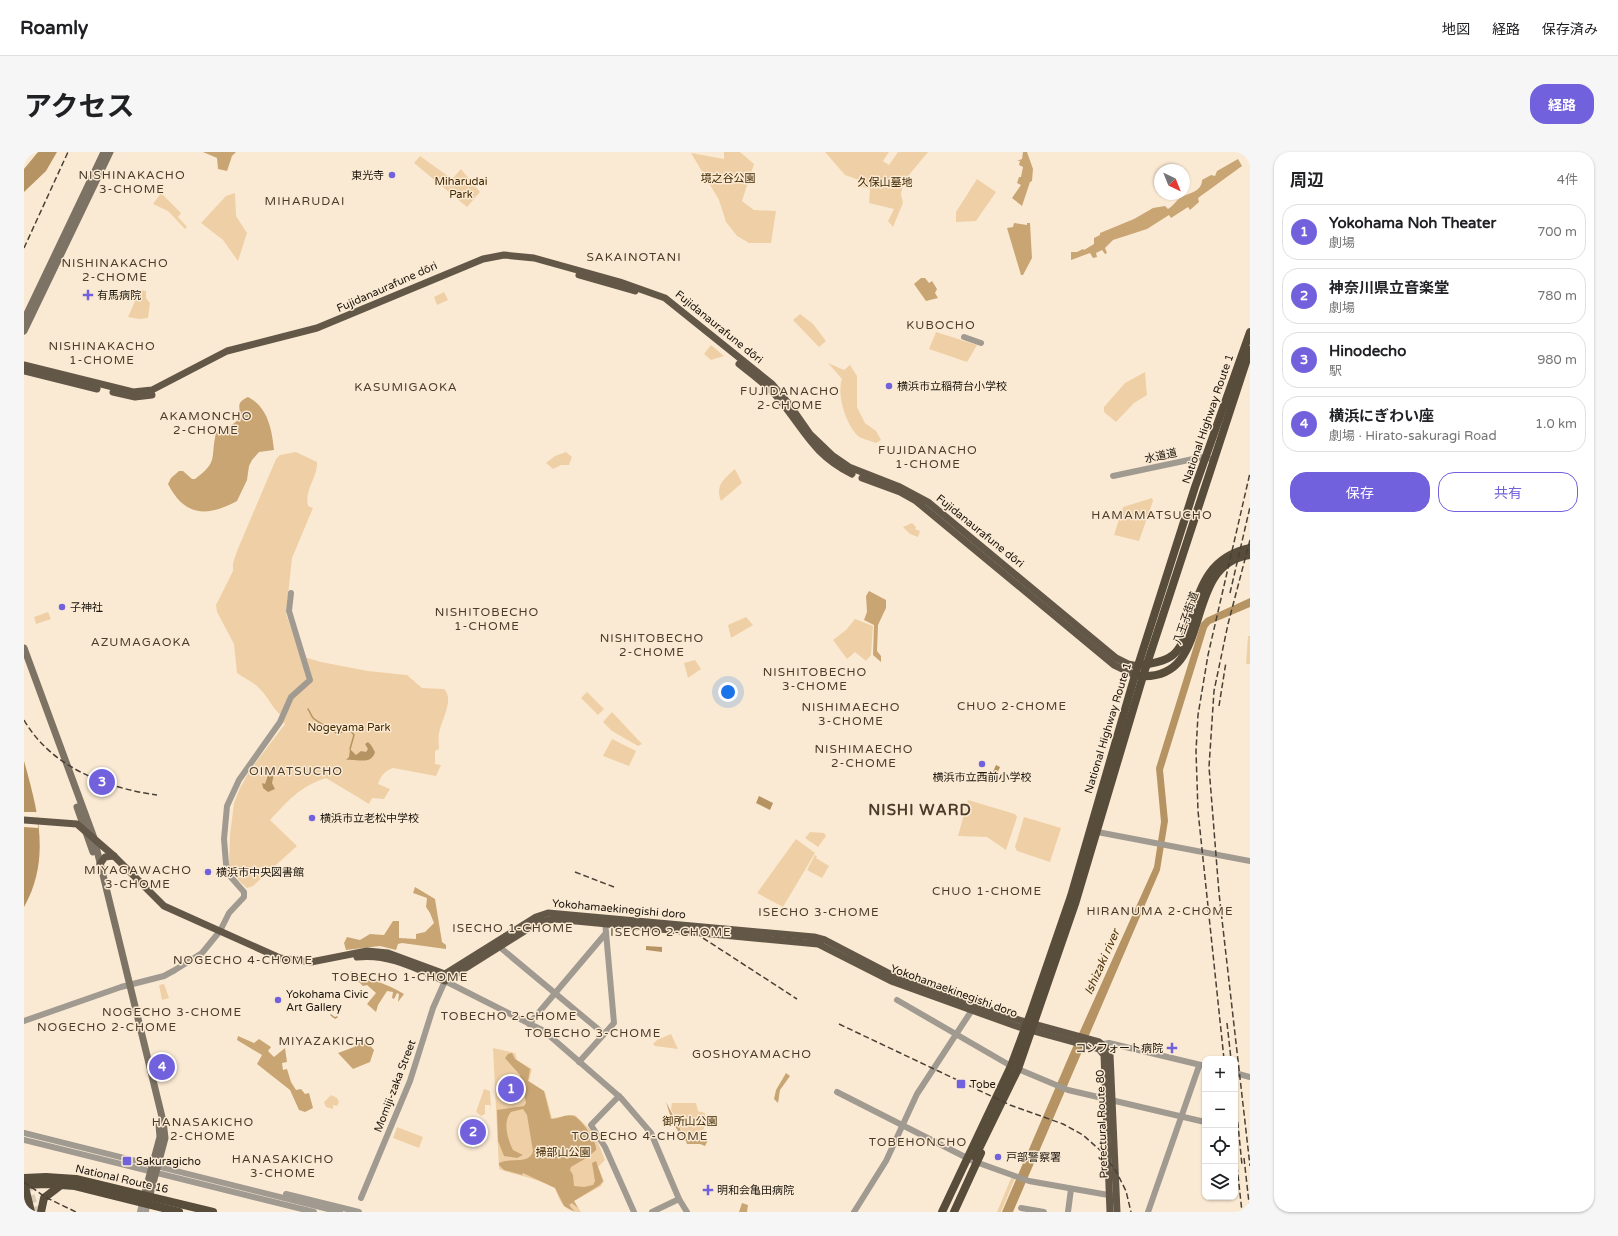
<!DOCTYPE html>
<html lang="ja">
<meta charset="utf-8">
<style>
:root{--surface:#fff;--page:#f6f6f6;--text:#202124;--muted:#757577;--line:#e0e0e0;--accent:#7261dc}
body{margin:0;font-family:"Varela Round","Noto Sans JP",sans-serif;background:var(--page);color:var(--text)}
.controls{position:absolute;right:12px;bottom:12px;display:grid;overflow:hidden;border-radius:8px;box-shadow:0 1px 3px #0004}
.controls button{width:36px;height:36px;display:grid;place-items:center;padding:0;border:0;border-bottom:1px solid var(--line);background:var(--surface);color:var(--text);font:20px sans-serif}
.compass{position:absolute;left:1130px;top:12px;width:36px;height:36px;border-radius:50%;background:var(--surface);box-shadow:0 1px 3px #0004;rotate:137deg}
.you{position:absolute;left:704px;top:540px;width:14px;height:14px;margin:-10px;border:3px solid #fff;border-radius:50%;background:#1a73e8;box-shadow:0 0 0 6px #1a73e833}
.badge{display:grid;place-items:center;width:26px;height:26px;border-radius:50%;background:var(--accent);color:#fff;font-size:13px;font-weight:700}
.pin{position:absolute;translate:-50% -50%;border:2px solid #fff;box-shadow:0 1px 4px #0006}
.list{margin:0;padding:0;list-style:none}
h2{display:flex;justify-content:space-between;align-items:center;height:52px;margin:0;padding:0 16px;font-size:17px}
h2 small{font-size:13px;font-weight:400;color:var(--muted)}
.list li{display:grid;grid-template-columns:26px 1fr auto;gap:12px;align-items:center;box-sizing:border-box;height:56px;margin:0 8px 8px;padding:0 8px;border:1px solid var(--line);border-radius:16px}
.list b{display:block;font-size:15px;white-space:nowrap}
.list p{margin:0;font-size:13px;white-space:nowrap;color:var(--muted)}
.list em{font-size:13px;font-style:normal;color:var(--muted)}
.actions{display:flex;gap:8px;padding:12px 16px}
.actions a{flex:1;padding:9px 0;border:1px solid var(--accent);border-radius:16px;text-align:center;font-size:14px;color:var(--accent)}
.actions .main{background:var(--accent);color:#fff}
.icon{flex:none;width:22px;height:22px;fill:none;stroke:currentColor;stroke-width:2;stroke-linecap:round;stroke-linejoin:round}
.map{position:relative;flex:none;width:1226px;height:1060px;overflow:hidden;border-radius:16px}
header{display:flex;align-items:center;gap:24px;box-sizing:border-box;height:56px;padding:0 20px;background:var(--surface);border-bottom:1px solid var(--line)}
header strong{font-size:19px}
nav{display:flex;gap:22px;margin-inline-start:auto;font-size:14px}
.intro{display:flex;align-items:center;justify-content:space-between;box-sizing:border-box;height:96px;padding:0 24px}
h1{margin:0;font-size:28px}
.button{padding:10px 18px;border-radius:16px;background:var(--accent);color:#fff;font-size:14px;font-weight:700}
main{display:flex;gap:24px;padding:0 24px}
aside{flex:1;background:var(--surface);border-radius:16px;box-shadow:0 1px 3px #0004}
.map>svg:first-child{display:block}
</style>
<header>
<strong>Roamly</strong>
<nav><a>地図</a><a>経路</a><a>保存済み</a></nav>
</header>
<div class="intro"><h1>アクセス</h1><a class="button">経路</a></div>
<main>
<div class="map">
<svg width="1226" height="1060" viewBox="0 0 1226 1060">
<rect width="100%" height="100%" fill="#fbead3"/>
<!-- green -->
<g fill="#efd0a6">
<path d="M700,0H716L730,12L718,49L730,58L752,59L747,91H725L713,84L702,70L695,48L667,1L700,7Z"/>
<path d="M801,0H865L859,9L865,13L874,0H904L880,29L877,42L879,51L869,75L864,69L870,57L845,51L846,37L838,35L835,28L821,23Z"/>
<path d="M396,4L428,27L437,17L456,40L443,55L390,11Z"/>
<path d="M953,27L972,40L952,69L932,70V60Z"/>
<path d="M137,41L157,61L154,65L163,75L161,77L144,59L129,52Z"/>
<path d="M211,41L212,64L223,81L214,109L199,88L177,71L202,44Z"/>
<path d="M116,138L122,139V146L126,151L124,166L115,167L104,165Z"/>
<path d="M420,140L424,148L413,153L410,145Z"/>
<path d="M776,162L789,172L802,189L795,195L769,168Z"/>
<path d="M912,180L953,193L943,210L905,197Z"/>
<path d="M687,193L700,204L687,208L680,202Z"/>
<path d="M804,211L820,218L826,213L833,224V255L841,271L852,279L857,288L852,291C847,289 842,288 837,286C823,278 812,242 818,227Z"/>
<path d="M1121,220L1123,243L1110,251L1092,270L1080,260V255L1101,231Z"/>
<path d="M272,300L293,310C294,325 280,338 284,354L289,356L268,406L262,462L277,504L297,510L344,519L383,523L398,536L420,537C431,547 417,569 415,581C414,586 415,592 415,597L411,599V612L417,613L412,624L369,616C360,619 357,624 354,632L366,637L360,647L348,646L345,652L302,626C275,635 265,648 246,668L273,694L229,734L223,736L211,725L205,714L206,683L210,651L216,636L226,618L261,572L259,570L260,566C249,558 245,546 236,537C230,530 221,527 213,521L210,492L193,460L192,453L209,419V411L213,399L252,307L256,303Z"/>
<path d="M542,300L548,305L545,313H537L529,317L522,311L531,304Z"/>
<path d="M711,317L718,331L697,349C691,333 700,327 711,317Z"/>
<path d="M1128,346L1129,349L1115,389L1090,383L1099,355Z"/>
<path d="M888,371L892,375L891,377L896,379L894,385L886,382L879,375Z"/>
<path d="M24,460L27,467L12,472L10,465Z"/>
<path d="M722,465L729,473L707,486L704,473Z"/>
<path d="M831,467L849,474L847,503L842,509L831,500L823,507L809,488L822,478Z"/>
<path d="M1224,484H1226V512H1222Z"/>
<path d="M671,508L677,517L664,526L660,511Z"/>
<path d="M563,540L580,557L574,563L557,546Z"/>
<path d="M588,560L618,592L614,594L588,579L579,570Z"/>
<path d="M588,587L612,599L605,614L579,604Z"/>
<path d="M944,648L991,662L993,665L982,698L963,685L934,684Z"/>
<path d="M1000,665L1037,676L1026,710L993,699L991,695Z"/>
<path d="M786,680L800,681L802,684L794,695L781,686Z"/>
<path d="M772,687L791,701L759,755L733,741Z"/>
<path d="M791,703L793,704L792,706L805,714L798,726L783,718Z"/>
<path d="M140,832L145,846L138,848L135,833Z"/>
<path d="M647,882L654,897L631,894L629,892L633,888Z"/>
<path d="M469,896L491,901L493,908L508,917L505,929L521,940L528,966L551,963L570,981L581,1008L574,1015L580,1029L577,1034L550,1049L557,1060C540,1060 536,1050 531,1036C513,1026 494,1024 475,1017Z"/>
<path d="M460,937L466,939L467,959L466,953H461V962L457,964L452,960Z"/>
<path d="M307,943L313,946L315,950L313,954L309,953V957L302,955L300,950Z"/>
<path d="M648,951H672L674,959L681,961L680,977L661,985L647,957Z"/>
<path d="M373,975L399,985L395,996L369,986Z"/>
<path d="M988,1024L991,1026L977,1060H973Z"/>
</g>
<!-- forest -->
<g fill="#c9a574">
<path d="M179,0H212L208,4L203,19L194,17L193,6Z"/>
<path d="M999,0H1003L1009,17L1008,29L1006,30L998,54L988,46L997,33L993,31L995,25H997L999,15L995,13L996,9H993L998,7Z"/>
<path d="M1214,7L1218,14L1174,46L1175,50L1166,58L1164,55L1147,66L1145,63L1123,77L1089,88L1081,96L1083,101L1081,102L1078,98L1072,101L1073,105L1069,106L1066,101L1047,108V100H1053L1059,97L1060,98L1070,92V86L1076,83V81L1110,67L1129,56L1141,54L1144,57C1149,54 1152,49 1156,46C1164,41 1178,40 1178,28L1187,23L1191,24L1193,19Z"/>
<path d="M990,71L1003,73V71H1006L1008,106L999,123H997L983,76L989,75Z"/>
<path d="M897,126H901L905,131L908,129L913,137L911,141L914,146L902,149L890,132Z"/>
<path d="M224,245C244,255 248,278 250,298L235,300L228,308L225,314L223,328L213,349C183,365 161,365 144,332L147,326L155,319H159L168,327H171C195,309 186,306 192,281C198,277 211,273 214,267C219,256 209,252 224,245Z"/>
<path d="M845,439L862,448V456L854,473L853,499L857,504V510L849,503L850,473L840,468L843,460L842,444Z"/>
<path d="M391,735L411,747L418,790L422,793V797L378,791L374,792L372,798L356,794L322,798L320,791L323,785L336,788L346,782L360,783L369,769H375V786L392,787V782L401,780L410,771L406,761L402,755L403,746L389,741Z"/>
<path d="M327,819C345,827 364,832 380,842L374,850L375,842L373,841L370,847L368,846L369,840L363,839L354,853L352,860L343,852L352,841L343,833L339,834L326,821Z"/>
<path d="M214,884L230,891L235,887L247,895L244,899L250,905L261,896L263,910L258,911L259,918L263,917L267,930L272,938L277,937L281,942L285,941L289,956L281,960L275,958L266,938L233,912L238,903L213,888Z"/>
<path d="M340,887L350,898L346,910L329,917L314,901L330,895Z"/>
<path d="M488,901L491,907L506,917L504,929L520,939L527,967C534,967 543,961 550,964C557,967 574,990 572,998L564,1005L547,1015L546,1018L549,1023L550,1034L560,1035L569,1033L571,1029L568,1011L572,1009L579,1029L576,1033L550,1049L554,1056L548,1051L545,1053L551,1060L540,1054L531,1036L499,1021L498,1023L480,1018L475,1013V1011C486,1005 506,1013 509,999L503,963L499,957L487,960C478,970 484,988 489,998L499,1003L493,1006L480,1004L474,989L473,958L500,954L502,951L496,923L481,906L484,902Z"/>
<path d="M762,921L766,924L756,938L754,951L750,947L752,938Z"/>
<path d="M642,950L661,986L681,978L678,984L684,988L681,994L676,992H663C662,986 657,984 654,979C648,970 645,960 642,950Z"/>
<path d="M718,1051L724,1053L723,1060H715Z"/>
</g>
<!-- water -->
<g fill="#b69362">
<path d="M14,0H33L22,19L0,40V17Z"/>
<path d="M1226,446V455L1186,472L1183,476L1139,618L1144,669L1136,718L989,1060H978L1048,897L1130,715L1137,670L1132,616L1177,471L1182,466Z"/>
<path d="M344,590L347,593L351,600C347,614 332,606 322,608L325,605L326,597L332,603L337,599L342,600L344,597L341,592Z"/>
<path d="M0,609C14,659 27,707 0,755Z"/>
<path d="M972,613L976,615L970,629L966,627Z"/>
<path d="M245,620L250,622L248,631L251,637L244,640L239,636L238,631L241,632Z"/>
<path d="M735,644L749,651L746,658L732,651Z"/>
<path d="M622,794L638,795V800L622,798Z"/>
</g>
<!-- pier -->
<path fill="#fbead3" d="M0,660H13L14,676L0,675Z"/>
<g fill="none" stroke-linecap="round" stroke-linejoin="round">
<!-- stream -->
<g stroke="#b69362" stroke-width="1.5">
<path d="M284,557C286,560 287,563 289,566C291,568 312,581 314,582L319,579H327L330,583L326,597"/>
<path d="M307,863L311,866L313,865"/>
</g>
<!-- motorway-tunnel -->
<path stroke="#d9cab5" stroke-width="8" stroke-dasharray="8 4" stroke-linecap="butt" d="M3,1032L12,1060"/>
<!-- tertiary -->
<g stroke="#a19a91" stroke-width="6">
<path d="M940,185L957,191"/>
<path d="M1089,324L1174,306L1181,305L1189,308"/>
<path d="M1068,679L1226,709"/>
<path d="M472,792L580,882"/>
<path d="M873,848L987,914"/>
<path d="M0,869L97,835L140,824L151,818L178,801L196,779L205,761L220,745V740L205,723L202,712L200,687L203,654L215,628L256,570L267,545L286,528L265,459L267,441"/>
<path d="M505,872L582,781"/>
<path d="M1074,893L1085,891L1181,914"/>
<path d="M555,910L590,871L581,769"/>
<path d="M994,917L1044,938L1181,970"/>
<path d="M1211,921L1226,925"/>
<path d="M813,940L949,1009L1005,1029L1090,1044"/>
<path d="M595,944L567,973L581,995L610,1060"/>
<path d="M0,981L316,1060"/>
<path d="M0,988L290,1060"/>
<path d="M262,1042L335,1060"/>
<path d="M337,1046L386,929L409,856L421,829L520,879L597,946L627,981L655,1047L663,1060"/>
<path d="M997,1056L1020,1060"/>
<path d="M116,1060L118,1051"/>
<path d="M122,1060L123,1052"/>
<path d="M628,1060L655,1047"/>
<path d="M830,1060L862,1009L893,942L948,858"/>
<path d="M1044,1060L1047,1037"/>
<path d="M1124,1060L1175,914"/>
</g>
<!-- secondary -->
<g stroke="#7d7365" stroke-width="7">
<path d="M0,168L80,0"/>
<path d="M0,179L86,0"/>
<path d="M0,496L70,686L139,969L141,986L124,1050"/>
<path d="M53,655L69,700"/>
<path d="M119,1048L136,985L135,973"/>
</g>
<!-- primary -->
<g stroke="#635747" stroke-width="7">
<path d="M555,123L611,139"/>
<path d="M715,212C729,223 743,233 754,246C780,277 789,303 828,322"/>
<path d="M0,213L109,240L128,238L203,199L293,176L459,107L480,103L510,106L596,130L641,146L748,232L765,252L786,282L809,304L825,315L876,335L904,350L1092,506L1104,512L1114,514"/>
<path d="M0,219L73,237"/>
<path d="M89,240L111,245L128,243"/>
<path d="M838,326L876,340L892,349L1090,513L1111,523"/>
<path d="M0,668L53,672L90,704L140,754L256,806L287,810L343,799L364,801L421,822L512,765L524,761L790,785L801,788L874,826L998,869L1075,890L1084,897L1086,902L1093,1060"/>
<path d="M76,712L81,705L90,704"/>
<path d="M333,805C365,801 393,817 421,829L515,770L531,767L794,792L867,829L992,874L1075,897L1080,903L1086,1060"/>
</g>
<!-- trunk -->
<g stroke="#584c3a" stroke-width="8">
<path d="M1120,513C1128,511 1139,510 1146,505C1156,499 1160,488 1163,477C1176,439 1181,406 1226,396"/>
<path d="M1116,524C1193,529 1155,413 1226,403"/>
<path d="M951,1005L994,917L1051,752L1119,524L1226,198"/>
<path d="M0,1026L22,1025L52,1027L189,1060"/>
<path d="M0,1031L7,1060"/>
<path d="M0,1033L22,1032L51,1034L155,1060"/>
<path d="M17,1060L20,1046L37,1033"/>
<path d="M918,1060L987,914L1006,863L1047,744L1111,523L1171,335L1226,180"/>
<path d="M930,1060L957,1001"/>
</g>
<!-- rail -->
<g stroke="#494136" stroke-width="1.5" stroke-dasharray="6 3" stroke-linecap="butt">
<path d="M0,96L44,0"/>
<path d="M1226,388L1204,472L1190,539L1185,615L1195,741L1226,1014"/>
<path d="M1206,441L1226,355"/>
<path d="M1195,554L1202,510"/>
<path d="M0,568C27,615 82,636 133,643"/>
<path d="M551,720L590,735"/>
<path d="M679,786L773,847"/>
<path d="M1203,871L1207,907"/>
<path d="M815,872L986,953L1039,972L1059,983L1077,999L1092,1019L1102,1039L1107,1060"/>
<path d="M1200,907L1174,659L1172,599L1174,563L1184,503L1226,321"/>
<path d="M1211,943L1218,1013"/>
<path d="M1212,1005L1218,1060"/>
<path d="M1220,1006L1226,1060"/>
<path d="M0,1030L21,1045L52,1060"/>
</g>
</g>
<!-- markers -->
<g fill="#7261dc" stroke="#fbead3" stroke-width="1.5">
<circle cx="368" cy="23" r="4"/>
<path d="M62 137h4v4h4v4h-4v4h-4v-4h-4v-4h4z"/>
<circle cx="865" cy="234" r="4"/>
<circle cx="38" cy="455" r="4"/>
<circle cx="958" cy="612" r="4"/>
<circle cx="288" cy="666" r="4"/>
<circle cx="184" cy="720" r="4"/>
<circle cx="254" cy="848" r="4"/>
<path d="M1146 890h4v4h4v4h-4v4h-4v-4h-4v-4h4z"/>
<rect x="932" y="927" width="10" height="10" rx="2"/>
<circle cx="974" cy="1005" r="4"/>
<rect x="98" y="1004" width="10" height="10" rx="2"/>
<path d="M682 1032h4v4h4v4h-4v4h-4v-4h-4v-4h4z"/>
</g>
<g text-anchor="middle" dominant-baseline="central" stroke-width="3" stroke-linejoin="round" paint-order="stroke">
<!-- poi labels -->
<g font-size="11" fill="#1b150d" stroke="#fbead3" text-anchor="start">
<text x="360" y="23" text-anchor="end">東光寺</text>
<text x="73" y="143">有馬病院</text>
<text x="873" y="234">横浜市立稲荷台小学校</text>
<text x="46" y="455">子神社</text>
<text x="958" y="625" text-anchor="middle">横浜市立西前小学校</text>
<text x="296" y="666">横浜市立老松中学校</text>
<text x="192" y="720">横浜市中央図書館</text>
<text x="262" y="842">Yokohama Civic<tspan x="262" dy="13">Art Gallery</tspan></text>
<text x="1139" y="896" text-anchor="end">コンフォート病院</text>
<text x="946" y="932">Tobe</text>
<text x="982" y="1005">戸部警察署</text>
<text x="112" y="1009">Sakuragicho</text>
<text x="693" y="1038">明和会亀田病院</text>
</g>
<!-- park labels -->
<g font-size="11" fill="#402800" stroke="#fbead3">
<text x="704" y="26">境之谷公園</text>
<text x="437" y="29">Miharudai<tspan x="437" dy="13">Park</tspan></text>
<text x="861" y="30">久保山墓地</text>
<text x="325" y="575">Nogeyama Park</text>
<text x="666" y="969">御所山公園</text>
<text x="539" y="1000">掃部山公園</text>
</g>
<!-- street labels -->
<g font-size="11" fill="#1b150d" stroke="#fbead3">
<text transform="translate(363 135) rotate(-24)">Fujidanaurafune dōri</text>
<text transform="translate(695 175) rotate(39)">Fujidanaurafune dōri</text>
<text transform="translate(1184 267) rotate(-71)">National Highway Route 1</text>
<text transform="translate(1137 304) rotate(-12)">水道道</text>
<text transform="translate(956 379) rotate(39)">Fujidanaurafune dōri</text>
<text transform="translate(1162 466) rotate(-71)">八王子街道</text>
<text transform="translate(1084 576) rotate(-73)">National Highway Route 1</text>
<text transform="translate(595 757) rotate(5)">Yokohamaekinegishi doro</text>
<text transform="translate(930 839) rotate(20)">Yokohamaekinegishi doro</text>
<text transform="translate(371 934) rotate(-69)">Momiji-zaka Street</text>
<text transform="translate(1078 972) rotate(-92)">Prefectural Route 80</text>
<text transform="translate(98 1027) rotate(13)">National Route 16</text>
</g>
<!-- neighbourhood labels -->
<g font-size="12" letter-spacing="1" fill="#4a3c2a" stroke="#fbead3">
<text x="108" y="23">NISHINAKACHO<tspan x="108" dy="14">3-CHOME</tspan></text>
<text x="281" y="49">MIHARUDAI</text>
<text x="610" y="105">SAKAINOTANI</text>
<text x="91" y="111">NISHINAKACHO<tspan x="91" dy="14">2-CHOME</tspan></text>
<text x="917" y="173">KUBOCHO</text>
<text x="78" y="194">NISHINAKACHO<tspan x="78" dy="14">1-CHOME</tspan></text>
<text x="382" y="235">KASUMIGAOKA</text>
<text x="766" y="239">FUJIDANACHO<tspan x="766" dy="14">2-CHOME</tspan></text>
<text x="182" y="264">AKAMONCHO<tspan x="182" dy="14">2-CHOME</tspan></text>
<text x="904" y="298">FUJIDANACHO<tspan x="904" dy="14">1-CHOME</tspan></text>
<text x="1128" y="363">HAMAMATSUCHO</text>
<text x="463" y="460">NISHITOBECHO<tspan x="463" dy="14">1-CHOME</tspan></text>
<text x="628" y="486">NISHITOBECHO<tspan x="628" dy="14">2-CHOME</tspan></text>
<text x="117" y="490">AZUMAGAOKA</text>
<text x="791" y="520">NISHITOBECHO<tspan x="791" dy="14">3-CHOME</tspan></text>
<text x="988" y="554">CHUO 2-CHOME</text>
<text x="827" y="555">NISHIMAECHO<tspan x="827" dy="14">3-CHOME</tspan></text>
<text x="840" y="597">NISHIMAECHO<tspan x="840" dy="14">2-CHOME</tspan></text>
<text x="272" y="619">OIMATSUCHO</text>
<text x="114" y="718">MIYAGAWACHO<tspan x="114" dy="14">3-CHOME</tspan></text>
<text x="963" y="739">CHUO 1-CHOME</text>
<text x="1136" y="759">HIRANUMA 2-CHOME</text>
<text x="795" y="760">ISECHO 3-CHOME</text>
<text x="489" y="776">ISECHO 1-CHOME</text>
<text x="647" y="780">ISECHO 2-CHOME</text>
<text x="219" y="808">NOGECHO 4-CHOME</text>
<text x="376" y="825">TOBECHO 1-CHOME</text>
<text x="148" y="860">NOGECHO 3-CHOME</text>
<text x="485" y="864">TOBECHO 2-CHOME</text>
<text x="83" y="875">NOGECHO 2-CHOME</text>
<text x="569" y="881">TOBECHO 3-CHOME</text>
<text x="303" y="889">MIYAZAKICHO</text>
<text x="728" y="902">GOSHOYAMACHO</text>
<text x="179" y="970">HANASAKICHO<tspan x="179" dy="14">2-CHOME</tspan></text>
<text x="616" y="984">TOBECHO 4-CHOME</text>
<text x="894" y="990">TOBEHONCHO</text>
<text x="259" y="1007">HANASAKICHO<tspan x="259" dy="14">3-CHOME</tspan></text>
</g>
<!-- water labels -->
<g font-size="12" font-style="italic" fill="#4d340b" stroke="#fbead3">
<text transform="translate(1078 810) rotate(-66)">Ishizaki river</text>
</g>
<!-- district labels -->
<g font-size="15" font-weight="bold" letter-spacing="1" fill="#4a3c2a" stroke="#fbead3">
<text x="896" y="658">NISHI WARD</text>
</g>
</g>
</svg>
<div class="controls">
<button>+</button>
<button>−</button>
<button><svg class="icon" aria-label="locate" viewBox="0 0 24 24"><circle cx="12" cy="12" r="6"/><path d="M12 2v4M12 18v4M2 12h4M18 12h4"/></svg></button>
<button><svg class="icon" aria-label="layers" viewBox="0 0 24 24"><path d="M12 4l9 5-9 5-9-5zM3 14l9 5 9-5"/></svg></button>
</div>
<svg class="compass" viewBox="-18 -18 36 36"><path d="M0-13l5 13h-10z" fill="#e53935"/><path d="M0 13l5-13h-10z" fill="#757577"/></svg>
<div class="you"></div>
<div class="pin badge" style="left:487px;top:937px">1</div>
<div class="pin badge" style="left:449px;top:980px">2</div>
<div class="pin badge" style="left:78px;top:630px">3</div>
<div class="pin badge" style="left:138px;top:915px">4</div>
</div>
<aside>
<h2>周辺<small>4件</small></h2>
<ul class="list">
<li><span class="badge">1</span><div><b>Yokohama Noh Theater</b><p>劇場</p></div><em>700 m</em></li>
<li><span class="badge">2</span><div><b>神奈川県立音楽堂</b><p>劇場</p></div><em>780 m</em></li>
<li><span class="badge">3</span><div><b>Hinodecho</b><p>駅</p></div><em>980 m</em></li>
<li><span class="badge">4</span><div><b>横浜にぎわい座</b><p>劇場 · Hirato-sakuragi Road</p></div><em>1.0 km</em></li>
</ul>
<div class="actions"><a class="main">保存</a><a>共有</a></div>
</aside>
</main>
